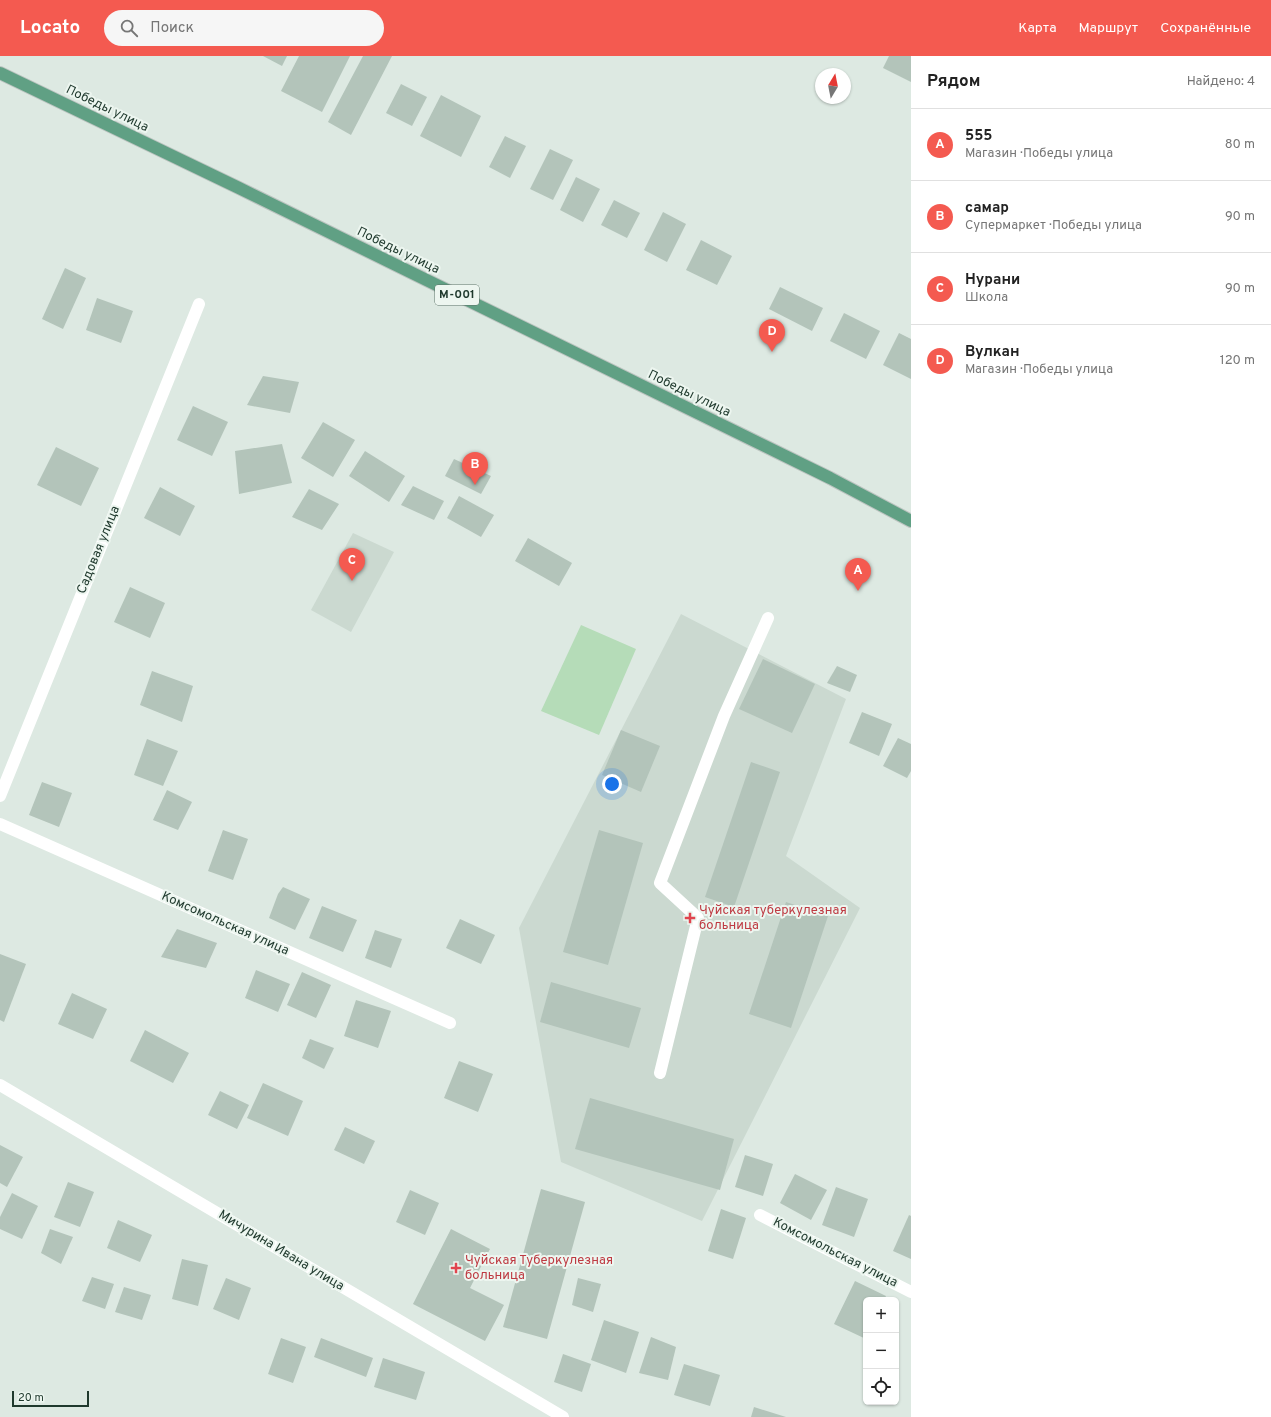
<!DOCTYPE html>
<html lang="ru">
<meta charset="utf-8">
<style>
:root{--surface:#fff;--page:#f6f6f6;--text:#222;--muted:#767676;--line:#e0e0e0;--accent:#f45a50}
body{margin:0;font-family:Overpass,sans-serif;background:var(--page);color:var(--text)}
.controls{position:absolute;right:12px;bottom:12px;display:grid;overflow:hidden;border-radius:6px;box-shadow:0 1px 3px #0004}
.controls button{width:36px;height:36px;display:grid;place-items:center;padding:0;border:0;border-bottom:1px solid var(--line);background:var(--surface);color:var(--text);font:20px sans-serif}
.compass{position:absolute;left:815px;top:12px;width:36px;height:36px;border-radius:50%;background:var(--surface);box-shadow:0 1px 3px #0004;rotate:10deg}
.scale{position:absolute;left:12px;bottom:10px;width:77px;box-sizing:border-box;padding-left:4px;border:2px solid #1f392d;border-top:0;font-size:11px;line-height:14px;white-space:nowrap;color:#1f392d;-webkit-text-stroke:3px #edf6f0;paint-order:stroke}
.you{position:absolute;left:612px;top:728px;width:14px;height:14px;margin:-10px;border:3px solid #fff;border-radius:50%;background:#1a73e8;box-shadow:0 0 0 6px #1a73e833}
.badge{display:grid;place-items:center;width:26px;height:26px;border-radius:50%;background:var(--accent);color:#fff;font-size:13px;font-weight:700}
.pin{position:absolute;translate:-50% -33px;filter:drop-shadow(0 1px 2px #0008)}
.pin::after{content:'';position:absolute;top:21px;width:14px;height:12px;background:inherit;clip-path:polygon(0 0,100% 0,50% 100%)}
.list{margin:0;padding:0;list-style:none}
h2{display:flex;justify-content:space-between;align-items:center;height:52px;margin:0;padding:0 16px;font-size:17px}
h2 small{font-size:13px;font-weight:400;color:var(--muted)}
.list li{display:grid;grid-template-columns:26px 1fr auto;gap:12px;align-items:center;box-sizing:border-box;height:72px;padding:0 16px;border-top:1px solid var(--line)}
.list b{display:block;font-size:15px;white-space:nowrap}
.list p{margin:0;font-size:13px;white-space:nowrap;color:var(--muted)}
.list em{font-size:13px;font-style:normal;color:var(--muted)}
.icon{flex:none;width:22px;height:22px;fill:none;stroke:currentColor;stroke-width:2;stroke-linecap:round;stroke-linejoin:round}
.map{position:relative;flex:none;width:911px;height:1361px;overflow:hidden}
header{display:flex;align-items:center;gap:24px;box-sizing:border-box;height:56px;padding:0 20px;background:var(--accent);color:#fff}
header strong{font-size:19px}
nav{display:flex;gap:22px;margin-inline-start:auto;font-size:14px}
.search{width:280px;height:36px;background:var(--page);display:flex;align-items:center;gap:10px;box-sizing:border-box;padding:0 14px;border-radius:22px;color:var(--muted);font-size:15px}
main{display:flex}
aside{flex:1;background:var(--surface)}
.map>svg:first-child{display:block}
</style>
<header>
<strong>Locato</strong>
<div class="search"><svg class="icon" aria-label="search" viewBox="0 0 24 24"><circle cx="10" cy="10" r="6"/><path d="M15 15l6 6"/></svg>Поиск</div>
<nav><a>Карта</a><a>Маршрут</a><a>Сохранённые</a></nav>
</header>
<main>
<div class="map">
<svg width="911" height="1361" viewBox="0 0 911 1361">
<rect width="100%" height="100%" fill="#dde9e2"/>
<!-- built -->
<g fill="#cbd9d0">
<path d="M353,477L394,496L351,576L311,554Z"/>
<path d="M681,558L846,643L786,800L860,852L702,1165L561,1106L519,872Z"/>
</g>
<!-- green -->
<path fill="#b5dcb8" d="M581,569L636,593L599,679L541,655Z"/>
<!-- building -->
<g fill="#b3c4ba">
<path d="M263,0H287L282,10Z"/>
<path d="M299,0H350L322,56L281,35Z"/>
<path d="M363,0H392L351,79L328,66Z"/>
<path d="M889,0H911V26L883,12Z"/>
<path d="M401,28L427,41L412,70L386,57Z"/>
<path d="M441,39L481,60L461,101L420,80Z"/>
<path d="M505,80L526,90L510,122L489,111Z"/>
<path d="M550,93L573,104L553,144L530,133Z"/>
<path d="M576,121L600,133L583,166L560,154Z"/>
<path d="M614,144L640,157L627,182L601,169Z"/>
<path d="M663,156L686,168L667,206L644,194Z"/>
<path d="M701,184L732,200L717,229L686,214Z"/>
<path d="M65,212L86,222L63,273L42,263Z"/>
<path d="M780,231L823,252L812,275L769,253Z"/>
<path d="M97,242L133,255L121,287L86,274Z"/>
<path d="M844,257L880,275L866,303L830,285Z"/>
<path d="M899,277L911,283V323L883,309Z"/>
<path d="M263,320L299,326L290,357L247,349Z"/>
<path d="M193,350L228,366L212,400L177,384Z"/>
<path d="M323,366L355,384L333,421L301,402Z"/>
<path d="M282,388L292,427L239,438L235,395Z"/>
<path d="M56,391L99,412L81,450L37,429Z"/>
<path d="M365,395L405,420L389,446L349,420Z"/>
<path d="M454,403L491,420L481,438L445,420Z"/>
<path d="M413,430L444,445L434,464L401,449Z"/>
<path d="M160,431L195,450L180,480L144,462Z"/>
<path d="M309,433L339,448L322,474L292,461Z"/>
<path d="M459,440L494,459L481,481L447,462Z"/>
<path d="M528,482L572,507L559,530L515,505Z"/>
<path d="M130,531L165,547L150,582L114,566Z"/>
<path d="M763,603L815,628L792,677L739,653Z"/>
<path d="M837,610L857,619L850,636L827,627Z"/>
<path d="M152,615L193,630L182,666L140,649Z"/>
<path d="M862,656L892,668L879,700L849,687Z"/>
<path d="M621,674L660,690L641,736L602,719Z"/>
<path d="M898,682L911,688V715L907,722L883,710Z"/>
<path d="M147,683L178,695L163,730L134,719Z"/>
<path d="M751,706L780,716L734,851L705,841Z"/>
<path d="M42,726L72,737L59,771L29,759Z"/>
<path d="M167,734L192,746L178,774L153,764Z"/>
<path d="M223,774L248,783L233,824L208,815Z"/>
<path d="M599,774L643,787L608,909L563,896Z"/>
<path d="M283,831L310,843L295,874L269,862L278,838Z"/>
<path d="M786,846L828,860L791,972L749,958Z"/>
<path d="M322,850L357,864L343,896L309,882Z"/>
<path d="M460,863L495,879L481,908L446,892Z"/>
<path d="M177,873L217,887L206,912L161,901Z"/>
<path d="M375,874L402,883L391,912L365,902Z"/>
<path d="M0,898L26,908L4,966L0,964Z"/>
<path d="M256,914L290,928L278,956L245,942Z"/>
<path d="M302,916L331,929L316,962L287,949Z"/>
<path d="M551,926L641,952L629,992L540,966Z"/>
<path d="M72,937L107,953L93,983L58,968Z"/>
<path d="M356,944L391,955L378,992L344,980Z"/>
<path d="M145,974L189,997L173,1027L130,1005Z"/>
<path d="M310,983L334,992L324,1013L302,1002Z"/>
<path d="M459,1005L493,1018L478,1056L444,1042Z"/>
<path d="M263,1027L303,1045L288,1080L247,1062Z"/>
<path d="M220,1035L249,1049L237,1073L208,1059Z"/>
<path d="M590,1042L734,1083L720,1134L575,1093Z"/>
<path d="M345,1071L375,1085L364,1108L334,1094Z"/>
<path d="M0,1089L23,1101L7,1131L0,1127Z"/>
<path d="M745,1099L773,1108L763,1140L735,1131Z"/>
<path d="M795,1118L827,1134L811,1164L780,1147Z"/>
<path d="M68,1126L94,1136L80,1171L54,1161Z"/>
<path d="M836,1131L868,1143L854,1181L822,1169Z"/>
<path d="M541,1133L585,1146L547,1283L503,1271Z"/>
<path d="M410,1134L439,1147L425,1179L396,1166Z"/>
<path d="M12,1137L38,1150L22,1183L0,1173V1161Z"/>
<path d="M721,1153L746,1162L733,1203L708,1195Z"/>
<path d="M909,1159L911,1160V1203L893,1195Z"/>
<path d="M118,1164L152,1179L140,1206L107,1192Z"/>
<path d="M50,1173L73,1181L61,1208L41,1197Z"/>
<path d="M451,1173L490,1193L470,1232L504,1249L485,1285L413,1248Z"/>
<path d="M182,1203L208,1209L198,1250L172,1243Z"/>
<path d="M92,1221L114,1228L105,1253L82,1245Z"/>
<path d="M226,1222L251,1232L239,1264L213,1253Z"/>
<path d="M578,1222L601,1228L593,1256L572,1249Z"/>
<path d="M855,1225L886,1240L884,1244H866V1283L834,1268Z"/>
<path d="M124,1231L151,1239L142,1264L115,1256Z"/>
<path d="M604,1264L639,1276L626,1317L591,1304Z"/>
<path d="M651,1281L676,1291L668,1324L639,1317Z"/>
<path d="M281,1282L306,1291L293,1327L268,1318Z"/>
<path d="M321,1282L373,1302L366,1321L314,1301Z"/>
<path d="M563,1298L591,1308L582,1336L554,1326Z"/>
<path d="M383,1302L425,1316L416,1344L374,1331Z"/>
<path d="M684,1308L720,1319L710,1350L674,1339Z"/>
<path d="M754,1351L786,1361H751Z"/>
</g>
<g fill="none" stroke-linecap="round" stroke-linejoin="round">
<!-- primary casing -->
<g stroke="#bcc4c0" stroke-width="14">
<path id="primary" d="M0,17L239,132L830,422L911,465"/>
</g>
<!-- service -->
<path stroke="#fff" stroke-width="12" d="M660,1017L698,862L660,827L724,660L768,562"/>
<!-- minor -->
<g stroke="#fff" stroke-width="12">
<path d="M0,740L199,248"/>
<path d="M0,768L450,967"/>
<path d="M0,1029L563,1361"/>
<path d="M760,1159L911,1236"/>
</g>
<!-- primary -->
<use href="#primary" stroke="#60a084" stroke-width="12"/>
</g>
<!-- markers -->
<g fill="#e0444e" stroke="#edf6f0" stroke-width="1.5">
<path d="M688 856h4v4h4v4h-4v4h-4v-4h-4v-4h4z"/>
<path d="M454 1206h4v4h4v4h-4v4h-4v-4h-4v-4h4z"/>
</g>
<g text-anchor="middle" dominant-baseline="central" stroke-width="4" stroke-linejoin="round" paint-order="stroke">
<!-- shield labels -->
<rect fill="#edf6f0" stroke="#5d7268" stroke-width="1" x="435" y="229" width="44" height="20" rx="3"/>
<g font-size="12" font-weight="bold" fill="#1f392d">
<text x="457" y="239">М-001</text>
</g>
<!-- street labels -->
<g font-size="13" fill="#1f392d" stroke="#edf6f0">
<text transform="translate(107 53) rotate(26)">Победы улица</text>
<text transform="translate(398 195) rotate(26)">Победы улица</text>
<text transform="translate(689 338) rotate(26)">Победы улица</text>
<text transform="translate(99 494) rotate(-68)">Садовая улица</text>
<text transform="translate(225 868) rotate(24)">Комсомольская улица</text>
<text transform="translate(281 1195) rotate(31)">Мичурина Ивана улица</text>
<text transform="translate(835 1197) rotate(27)">Комсомольская улица</text>
</g>
<!-- health labels -->
<g font-size="13" fill="#be3a42" stroke="#edf6f0" text-anchor="start">
<text x="699" y="855">Чуйская туберкулезная<tspan x="699" dy="15">больница</tspan></text>
<text x="465" y="1205">Чуйская Туберкулезная<tspan x="465" dy="15">больница</tspan></text>
</g>
</g>
</svg>
<div class="controls">
<button>+</button>
<button>−</button>
<button><svg class="icon" aria-label="locate" viewBox="0 0 24 24"><circle cx="12" cy="12" r="6"/><path d="M12 2v4M12 18v4M2 12h4M18 12h4"/></svg></button>
</div>
<svg class="compass" viewBox="-18 -18 36 36"><path d="M0-13l5 13h-10z" fill="#e53935"/><path d="M0 13l5-13h-10z" fill="#767676"/></svg>
<div class="scale">20 m</div>
<div class="you"></div>
<div class="pin badge" style="left:858px;top:535px">A</div>
<div class="pin badge" style="left:475px;top:429px">B</div>
<div class="pin badge" style="left:352px;top:525px">C</div>
<div class="pin badge" style="left:772px;top:296px">D</div>
</div>
<aside>
<h2>Рядом<small>Найдено: 4</small></h2>
<ul class="list">
<li><span class="badge">A</span><div><b>555</b><p>Магазин · Победы улица</p></div><em>80 m</em></li>
<li><span class="badge">B</span><div><b>самар</b><p>Супермаркет · Победы улица</p></div><em>90 m</em></li>
<li><span class="badge">C</span><div><b>Нурани</b><p>Школа</p></div><em>90 m</em></li>
<li><span class="badge">D</span><div><b>Вулкан</b><p>Магазин · Победы улица</p></div><em>120 m</em></li>
</ul>
</aside>
</main>
